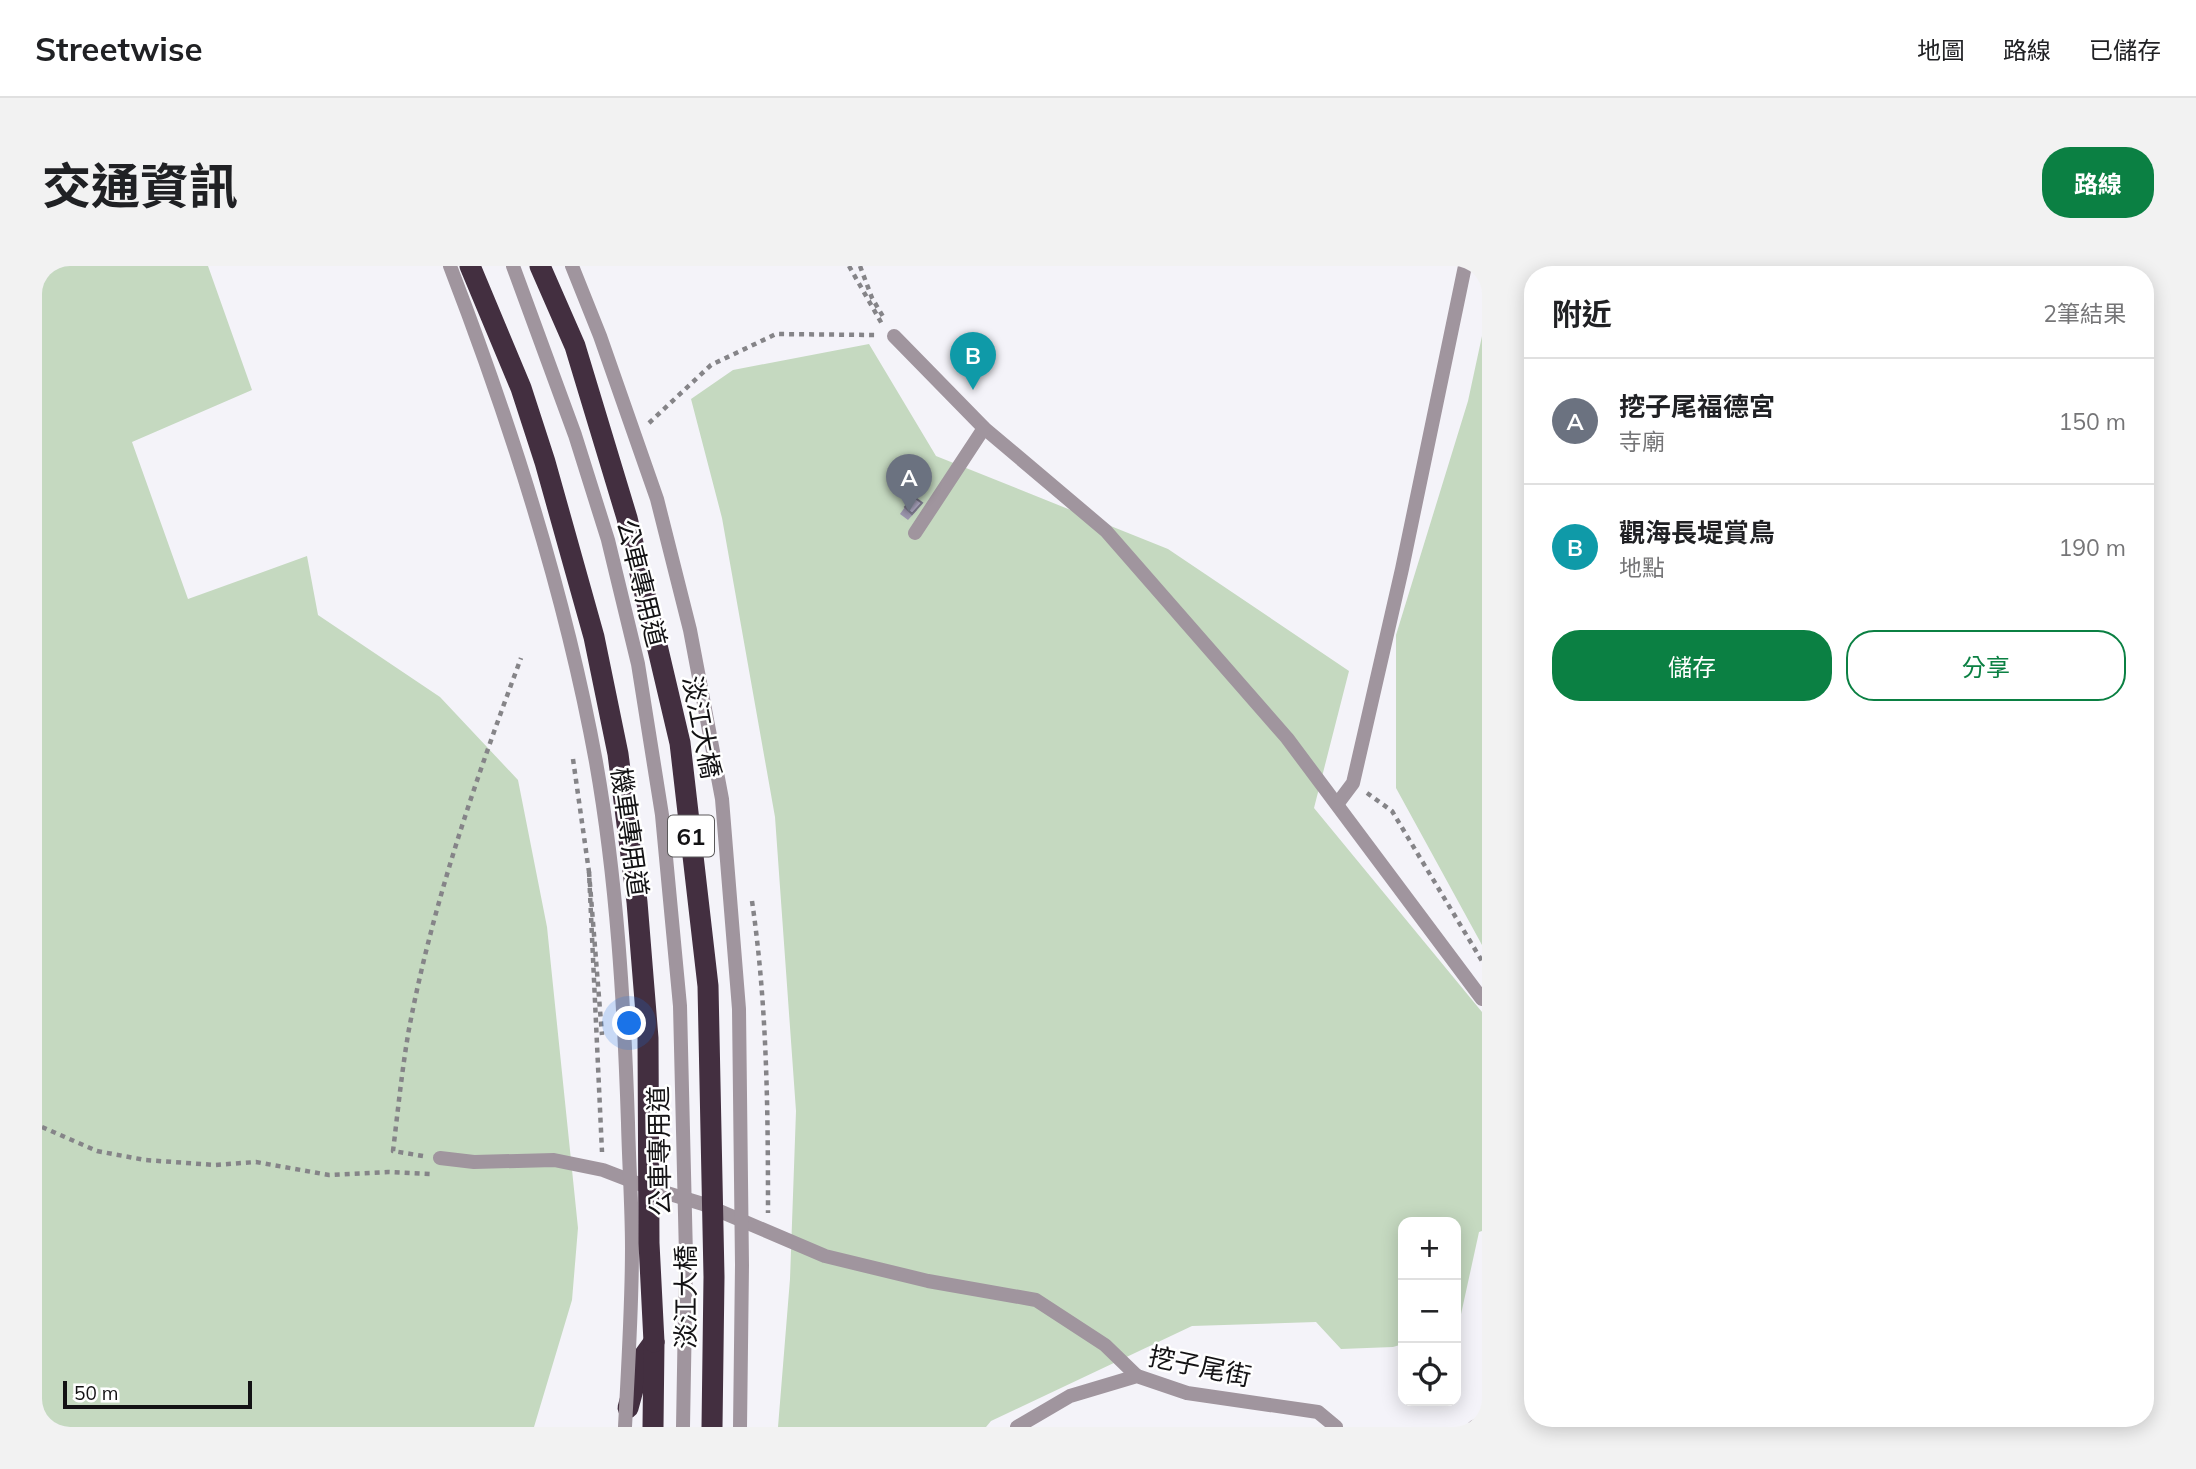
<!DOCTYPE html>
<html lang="zh-TW">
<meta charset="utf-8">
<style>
:root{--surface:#fff;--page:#f2f2f2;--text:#202124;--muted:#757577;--line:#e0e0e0;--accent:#0b8043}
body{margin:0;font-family:Mulish,"Noto Sans TC",sans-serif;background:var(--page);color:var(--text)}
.controls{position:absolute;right:21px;bottom:21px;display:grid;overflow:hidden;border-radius:14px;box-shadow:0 4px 18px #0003}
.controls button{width:63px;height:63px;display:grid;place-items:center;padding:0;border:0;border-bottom:2px solid var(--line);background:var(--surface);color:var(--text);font:35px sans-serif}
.scale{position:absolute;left:21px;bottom:18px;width:189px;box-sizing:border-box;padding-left:7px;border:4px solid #131214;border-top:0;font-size:19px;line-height:24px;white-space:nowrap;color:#131214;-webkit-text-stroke:5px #fff;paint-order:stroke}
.you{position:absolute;left:588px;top:758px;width:24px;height:24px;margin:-18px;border:5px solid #fff;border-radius:50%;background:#1a73e8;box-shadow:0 0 0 10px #1a73e833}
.badge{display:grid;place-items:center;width:46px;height:46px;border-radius:50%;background:var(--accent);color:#fff;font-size:23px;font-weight:700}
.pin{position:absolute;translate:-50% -58px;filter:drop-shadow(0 2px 4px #0008)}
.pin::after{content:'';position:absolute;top:37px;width:24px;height:21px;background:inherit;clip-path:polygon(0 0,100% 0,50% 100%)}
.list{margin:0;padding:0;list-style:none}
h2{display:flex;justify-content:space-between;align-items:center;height:91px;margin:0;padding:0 28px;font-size:30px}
h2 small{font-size:23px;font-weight:400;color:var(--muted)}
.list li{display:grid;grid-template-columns:46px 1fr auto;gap:21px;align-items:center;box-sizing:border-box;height:126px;padding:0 28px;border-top:2px solid var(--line)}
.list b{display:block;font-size:26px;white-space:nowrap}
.list p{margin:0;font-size:23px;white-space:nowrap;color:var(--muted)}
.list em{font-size:23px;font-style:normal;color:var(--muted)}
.actions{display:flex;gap:14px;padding:21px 28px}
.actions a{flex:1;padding:16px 0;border:2px solid var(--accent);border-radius:28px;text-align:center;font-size:24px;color:var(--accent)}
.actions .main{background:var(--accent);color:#fff}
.icon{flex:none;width:38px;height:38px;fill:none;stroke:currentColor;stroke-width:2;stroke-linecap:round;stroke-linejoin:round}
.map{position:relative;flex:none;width:1440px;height:1161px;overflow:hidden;border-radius:28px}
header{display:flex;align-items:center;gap:42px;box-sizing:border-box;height:98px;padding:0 35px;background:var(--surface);border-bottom:2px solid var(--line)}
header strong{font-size:33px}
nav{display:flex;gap:38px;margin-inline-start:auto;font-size:24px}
.intro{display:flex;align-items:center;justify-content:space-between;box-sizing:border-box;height:168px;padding:0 42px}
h1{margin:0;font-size:49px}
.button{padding:18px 32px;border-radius:28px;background:var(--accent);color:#fff;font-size:24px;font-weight:700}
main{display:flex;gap:42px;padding:0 42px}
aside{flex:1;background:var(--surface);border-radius:28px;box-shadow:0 4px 18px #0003}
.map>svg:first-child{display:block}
</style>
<header>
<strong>Streetwise</strong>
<nav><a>地圖</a><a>路線</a><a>已儲存</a></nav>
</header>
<div class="intro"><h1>交通資訊</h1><a class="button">路線</a></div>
<main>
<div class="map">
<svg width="1440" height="1161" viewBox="0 0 1440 1161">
<rect width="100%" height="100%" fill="#f4f3f9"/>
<!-- green -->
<g fill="#c5d9c0">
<path d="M0,0H166L210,124L90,176L146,333L265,290L276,349L398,431L476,514L505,661L536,962L530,1034L492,1161H0Z"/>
<path d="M1440,70V679L1354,522V369L1426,135Z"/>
<path d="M827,78L894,190L1126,283L1307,405L1272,542L1440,746V965L1437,966L1416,1062L1414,1063V956H1361V1078L1351,1081L1299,1083L1274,1056L1150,1060L949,1155L944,1161H736L748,1013L754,845L733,551L680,252L649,133L691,104Z"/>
</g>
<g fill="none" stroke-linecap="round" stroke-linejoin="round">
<!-- path -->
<g stroke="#858488" stroke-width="4.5" stroke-dasharray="5 5" stroke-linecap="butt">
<path d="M807,0L840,58"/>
<path d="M818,0L830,32L843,54"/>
<path d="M607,157L669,99L734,68L834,69"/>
<path d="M531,493L547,606L560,886"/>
<path d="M1325,527L1350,545L1440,695"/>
<path d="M710,635C725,738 726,843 726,947"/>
<path d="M0,861L55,885L103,894L173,899L214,896L287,909L346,906L388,908"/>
<path d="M381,890L351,885C356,844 360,803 367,763C391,636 434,513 479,392"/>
</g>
<!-- lane -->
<g stroke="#a0959e" stroke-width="14">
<path d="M852,70L942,162L1064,265L1245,472L1440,733"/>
<path d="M873,267L942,162"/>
<path d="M1296,537L1311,517L1360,303L1423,0"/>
<path d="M398,892L432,896L512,894L561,904L605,921L661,938L783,990L886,1015L994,1034L1063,1079L1095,1110"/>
<path d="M975,1161L1028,1130L1095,1110L1145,1127L1276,1146L1294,1161"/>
<path d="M1432,1161L1440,1157"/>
</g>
<!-- highway -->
<g stroke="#432f40" stroke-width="21">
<path d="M586,1142L599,1094L612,1076"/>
<path d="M611,1161L612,1076"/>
</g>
<!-- path-bridge -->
<path stroke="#858488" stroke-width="4.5" stroke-dasharray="5 5" stroke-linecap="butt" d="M547,606L560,769"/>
<!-- lane-bridge -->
<g stroke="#a0959e" stroke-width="14">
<path d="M408,0C470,161 523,326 554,496C575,615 582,737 586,857C587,899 590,941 590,982C590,1042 586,1102 583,1161"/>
<path d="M471,0L533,169L566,274L596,398L620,549L638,740L644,990L641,1161"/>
<path d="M530,0L558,70L615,233L648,364L680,533L697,743L700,999L698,1161"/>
</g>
<!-- highway-bridge -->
<g stroke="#432f40" stroke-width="21">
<path d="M428,0L479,122L503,196L552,371L576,488L595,636L606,772L607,977L612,1076"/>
<path d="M498,0L533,80L585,252L638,477L666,720L672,1011L670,1161"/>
</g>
</g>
<!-- wall -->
<path fill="#9d97af" d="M863,241L875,244L866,254L858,248Z"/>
<!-- building -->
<path fill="#b6b0cc" stroke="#7f7b8f" stroke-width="2" d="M872,231L880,237L870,248L863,241Z"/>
<g text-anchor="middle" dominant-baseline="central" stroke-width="5" stroke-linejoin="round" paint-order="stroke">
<!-- shield labels -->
<rect fill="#fff" stroke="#5a595a" stroke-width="2" x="626" y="549.5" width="46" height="41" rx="5"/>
<g font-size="24" font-weight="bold" fill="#131214">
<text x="649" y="570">61</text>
</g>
<!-- street labels -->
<g font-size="26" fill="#131214" stroke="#fff">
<text transform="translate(600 317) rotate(76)">公車專用道</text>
<text transform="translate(660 461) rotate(79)">淡江大橋</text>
<text transform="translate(588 566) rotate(82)">機車專用道</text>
<text transform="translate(617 885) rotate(-91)">公車專用道</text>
<text transform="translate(643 1031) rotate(-90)">淡江大橋</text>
<text transform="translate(1158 1100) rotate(12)">挖子尾街</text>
</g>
</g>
</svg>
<div class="controls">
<button>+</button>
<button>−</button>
<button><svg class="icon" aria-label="locate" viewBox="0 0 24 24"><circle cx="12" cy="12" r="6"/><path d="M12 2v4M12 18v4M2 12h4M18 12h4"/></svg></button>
</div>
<div class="scale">50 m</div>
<div class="you"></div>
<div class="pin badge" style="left:867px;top:246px;background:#6b7280">A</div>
<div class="pin badge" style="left:931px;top:124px;background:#0f9aa8">B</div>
</div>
<aside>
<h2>附近<small>2筆結果</small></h2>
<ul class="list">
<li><span class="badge" style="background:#6b7280">A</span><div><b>挖子尾福德宮</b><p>寺廟</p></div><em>150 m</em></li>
<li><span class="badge" style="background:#0f9aa8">B</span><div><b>觀海長堤賞鳥</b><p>地點</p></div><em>190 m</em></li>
</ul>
<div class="actions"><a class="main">儲存</a><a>分享</a></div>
</aside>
</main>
